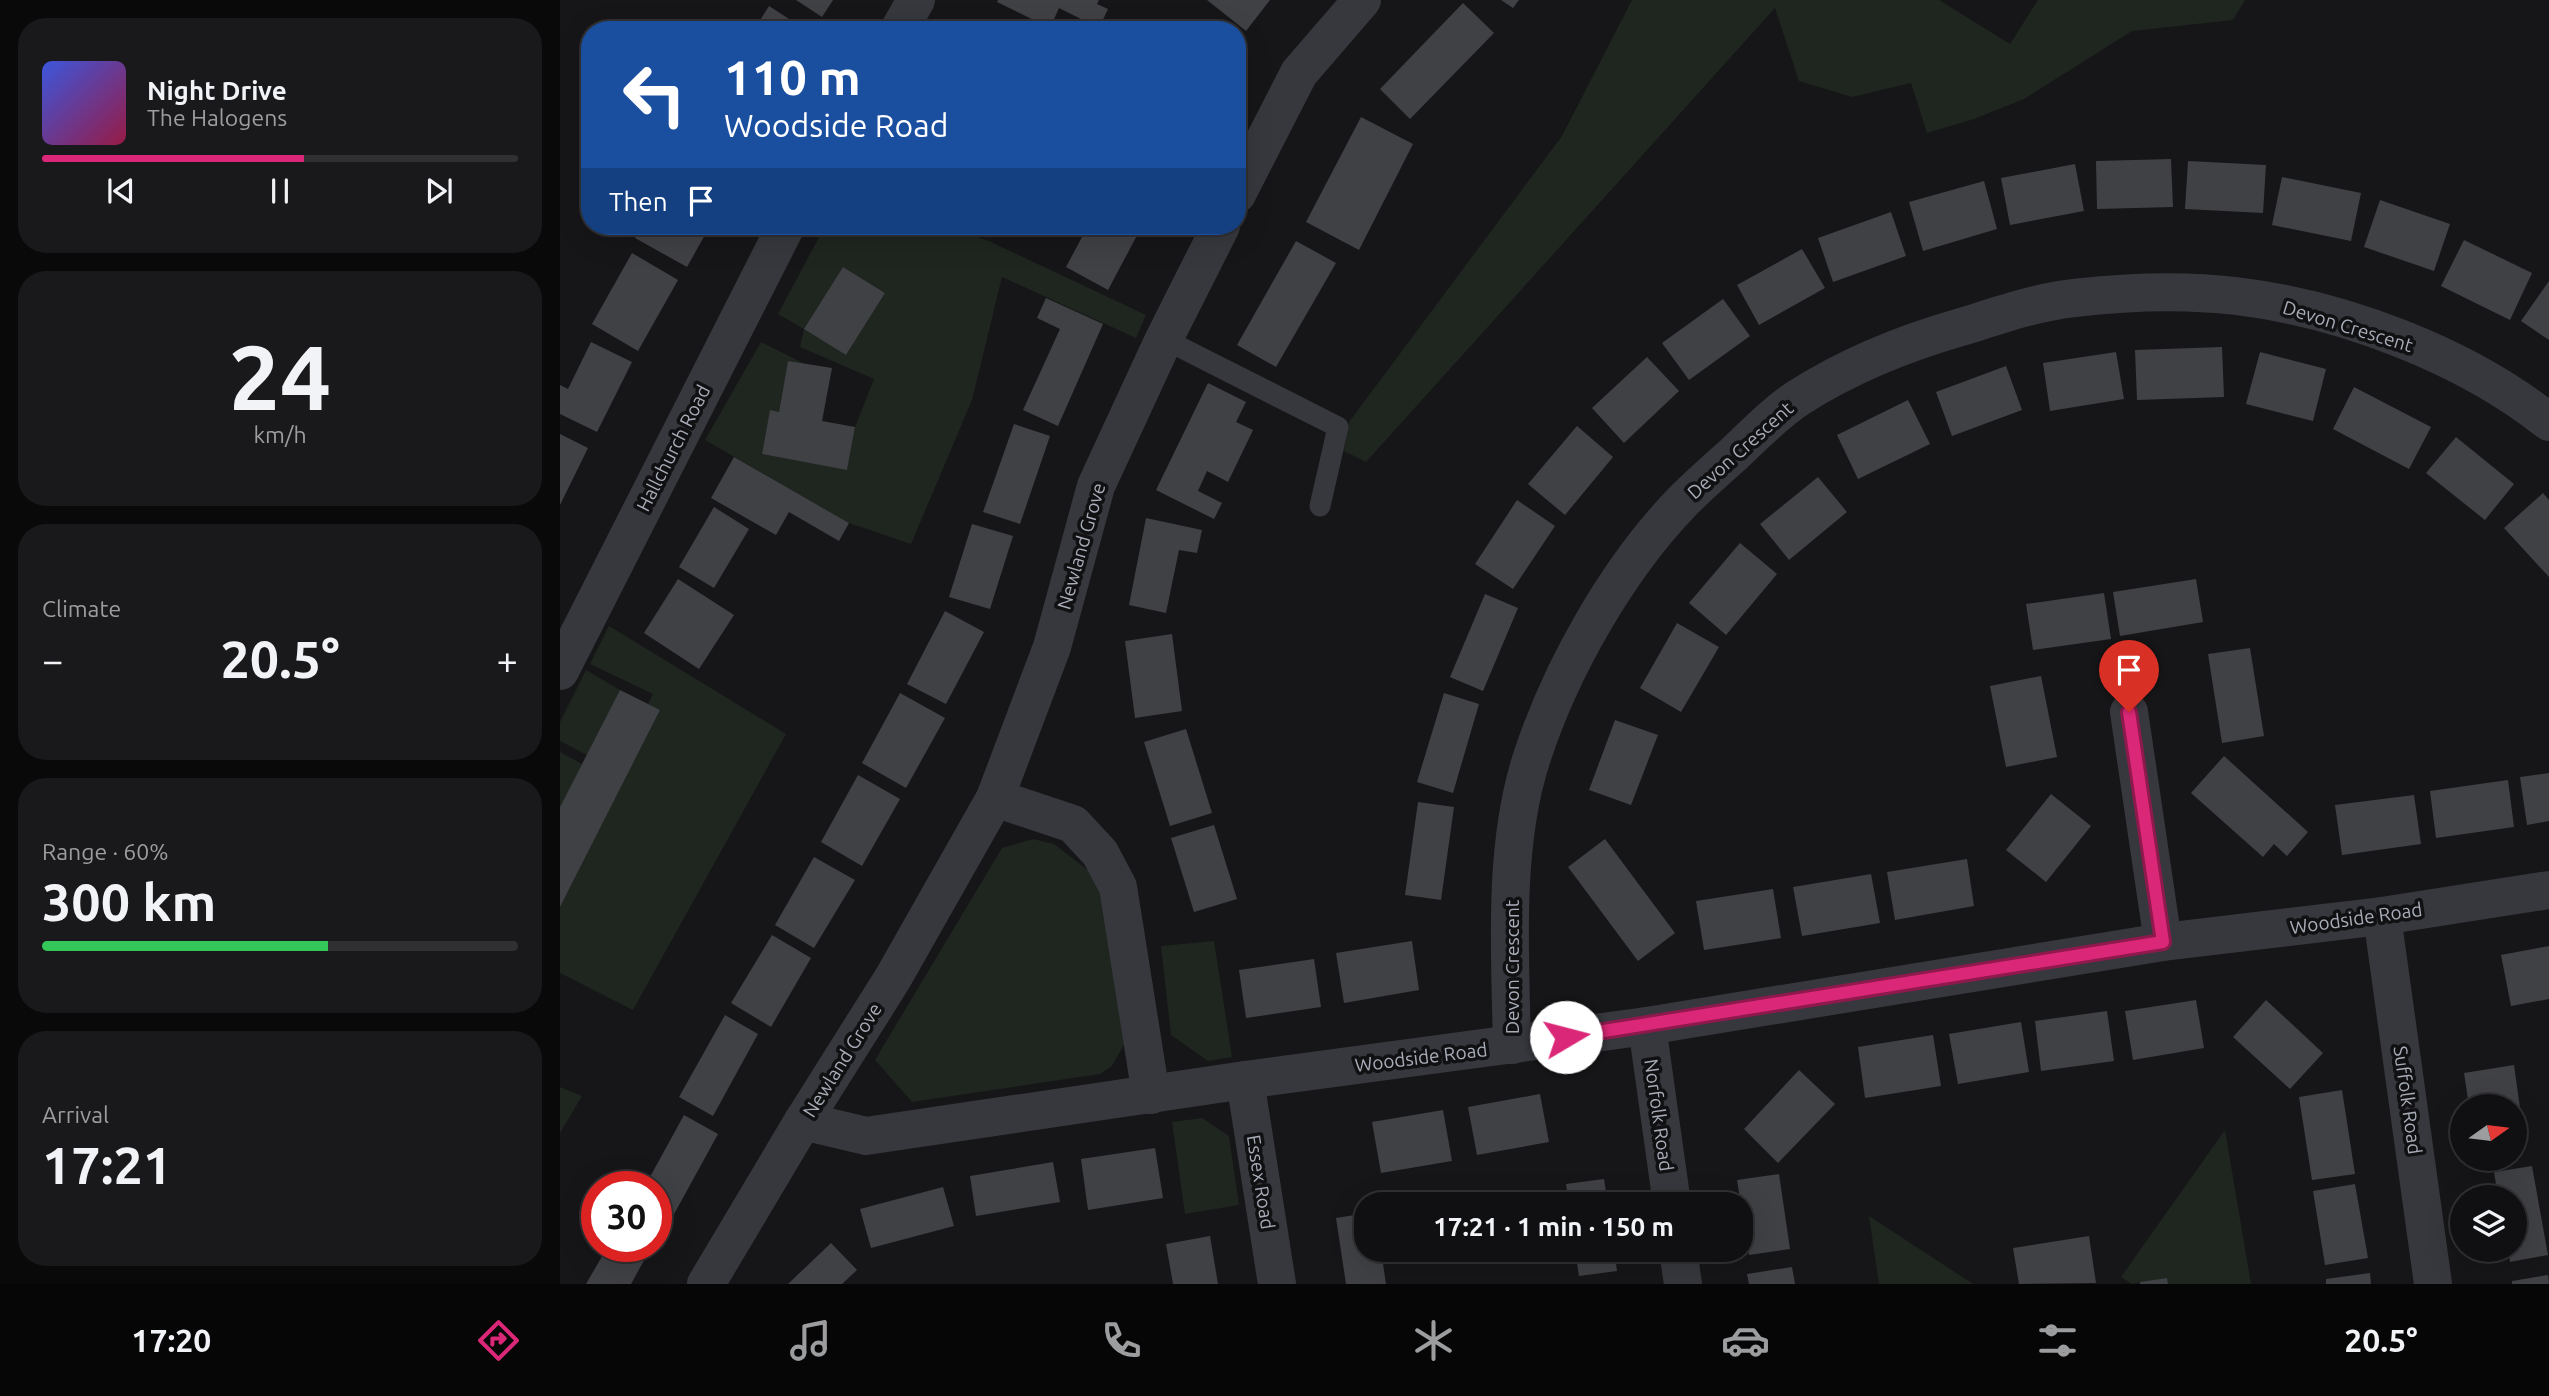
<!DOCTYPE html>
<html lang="en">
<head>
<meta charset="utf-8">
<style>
	:root { --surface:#101012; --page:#19191b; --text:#f1f3f6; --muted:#9c9d9f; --line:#303032; --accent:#db2777 }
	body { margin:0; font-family:Ubuntu,sans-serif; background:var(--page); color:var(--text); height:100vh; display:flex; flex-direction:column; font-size:26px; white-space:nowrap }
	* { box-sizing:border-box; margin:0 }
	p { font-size:23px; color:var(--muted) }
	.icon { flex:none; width:38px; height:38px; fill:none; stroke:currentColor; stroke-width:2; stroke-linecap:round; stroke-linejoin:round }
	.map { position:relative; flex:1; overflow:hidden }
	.side { display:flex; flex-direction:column; gap:18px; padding:18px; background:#09090a; width:560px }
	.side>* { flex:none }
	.hud { position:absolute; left:21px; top:21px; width:665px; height:214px; border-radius:28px; box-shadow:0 7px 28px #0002,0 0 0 2px var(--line); background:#1a4fa0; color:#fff; overflow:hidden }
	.needle { width:46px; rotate:76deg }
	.fabs { position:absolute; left:1890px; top:1094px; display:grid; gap:14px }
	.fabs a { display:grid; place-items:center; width:77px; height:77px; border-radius:50%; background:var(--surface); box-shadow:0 7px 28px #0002,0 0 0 2px var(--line); font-size:35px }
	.speed { position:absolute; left:21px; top:1171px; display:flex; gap:14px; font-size:35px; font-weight:700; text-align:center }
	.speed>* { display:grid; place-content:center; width:91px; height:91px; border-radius:50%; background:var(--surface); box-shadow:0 7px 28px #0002,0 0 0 2px var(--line); line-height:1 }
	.speed .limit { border:10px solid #d22; background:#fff; color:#111 }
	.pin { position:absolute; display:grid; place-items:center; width:60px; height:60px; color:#fff; margin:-72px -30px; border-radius:50% 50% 50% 0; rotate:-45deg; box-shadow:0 0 7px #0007 }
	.pin .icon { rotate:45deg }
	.me { position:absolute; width:77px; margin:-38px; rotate:82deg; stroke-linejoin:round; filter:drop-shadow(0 0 5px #0008) }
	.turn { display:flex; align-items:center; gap:24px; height:147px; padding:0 28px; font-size:32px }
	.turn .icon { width:91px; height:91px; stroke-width:2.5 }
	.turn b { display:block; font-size:49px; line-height:60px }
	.then { display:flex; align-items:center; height:66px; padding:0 28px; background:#0003; gap:14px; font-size:26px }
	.big { font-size:52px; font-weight:700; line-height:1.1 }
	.side .card { flex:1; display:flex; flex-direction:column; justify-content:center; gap:10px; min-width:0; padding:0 24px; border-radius:28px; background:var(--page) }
	.side .dial { align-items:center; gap:0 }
	.dial b { font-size:91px; line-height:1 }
	.song { display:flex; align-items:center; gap:21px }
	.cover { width:84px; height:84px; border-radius:10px; background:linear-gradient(135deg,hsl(230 70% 55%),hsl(340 70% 35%)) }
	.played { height:7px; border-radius:4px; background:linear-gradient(90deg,var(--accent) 55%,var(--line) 55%) }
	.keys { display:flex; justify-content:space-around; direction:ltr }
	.heat { display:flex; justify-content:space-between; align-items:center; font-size:38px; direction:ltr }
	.charge { height:10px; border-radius:5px; background:linear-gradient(90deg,#34c759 60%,var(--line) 0) }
	.trip { position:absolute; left:794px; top:1192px; width:399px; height:70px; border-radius:28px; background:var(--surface); box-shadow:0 7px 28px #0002,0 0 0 2px var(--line); font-weight:700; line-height:70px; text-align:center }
	.dock { display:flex; height:112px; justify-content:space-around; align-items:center; background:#060607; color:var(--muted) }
	.dock .icon { width:49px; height:49px }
	.dock .active { color:var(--accent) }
	.dock b { font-size:32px; color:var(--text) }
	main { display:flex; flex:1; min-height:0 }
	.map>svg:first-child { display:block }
</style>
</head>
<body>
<main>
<section class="side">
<div class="card">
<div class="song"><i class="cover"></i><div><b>Night Drive</b><p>The Halogens</p></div></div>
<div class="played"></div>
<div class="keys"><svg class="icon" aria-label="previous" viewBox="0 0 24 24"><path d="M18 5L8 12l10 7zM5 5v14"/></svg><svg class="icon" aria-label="pause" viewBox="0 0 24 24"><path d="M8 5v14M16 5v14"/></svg><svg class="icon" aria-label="next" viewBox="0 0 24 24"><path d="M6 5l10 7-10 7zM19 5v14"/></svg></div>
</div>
<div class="card dial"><b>24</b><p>km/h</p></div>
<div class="card"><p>Climate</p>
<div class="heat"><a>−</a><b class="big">20.5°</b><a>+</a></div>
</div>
<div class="card"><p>Range · 60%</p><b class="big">300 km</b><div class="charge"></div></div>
<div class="card"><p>Arrival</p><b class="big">17:21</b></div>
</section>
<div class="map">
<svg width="1989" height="1284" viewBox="0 0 1989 1284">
	<rect width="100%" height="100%" fill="#161618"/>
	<g fill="#1e261f" fill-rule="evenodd">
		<polygon points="1072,0 1379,0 1450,44 1478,0 1685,0 1673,20 1572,31 1464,99 1414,119 1367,133 1351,83 1292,97 1239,81 1215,8 806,462 784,451 789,422 1002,136"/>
		<path d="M265 226H382L429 241 586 315 576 338 442 277 412 400 351 544 289 523 145 440 201 342 245 364 228 361 219 412 210 411 202 454 287 469 295 427 314 379 240 347 244 329 218 314ZM283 267 325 293 286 355 245 328Z"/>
		<polygon points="49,626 226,734 73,1010 0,973 0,907 100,710 88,704 93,694 30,664"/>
		<polygon points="26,670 60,690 27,755 0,741 0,722"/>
		<polygon points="0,752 22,764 0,807"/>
		<polygon points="473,839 494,844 533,874 546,910 566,1041 552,1066 540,1074 352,1102 315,1060 442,848"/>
		<polygon points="654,941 672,1057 648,1061 611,1035 601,946"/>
		<polygon points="0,1087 22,1096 0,1133"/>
		<polygon points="642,1118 669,1136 679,1205 625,1214 612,1122"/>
		<polygon points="1665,1130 1691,1284 1608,1284 1606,1278 1572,1284 1561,1277"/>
		<polygon points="1309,1216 1413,1284 1319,1284"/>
	</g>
	<g fill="#404145">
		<polygon points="236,0 273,0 262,17"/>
		<polygon points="438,0 539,0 537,4 548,9 539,28 499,8 490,28 437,2"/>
		<polygon points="647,0 710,0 686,31"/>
		<polygon points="941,0 959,0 953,8"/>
		<polygon points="903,3 934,33 850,119 820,89"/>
		<polygon points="209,6 246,30 194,30"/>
		<polygon points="801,117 853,144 799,250 746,222"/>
		<polygon points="1611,159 1613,207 1537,209 1536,161"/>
		<polygon points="1628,161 1706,165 1703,213 1625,209"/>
		<polygon points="1515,164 1524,211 1450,225 1441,178"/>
		<polygon points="1722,177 1801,193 1791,241 1712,225"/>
		<polygon points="1424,181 1437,229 1363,251 1349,202"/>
		<polygon points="1820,200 1890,224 1874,271 1804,247"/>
		<polygon points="1331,212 1346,256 1273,282 1258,238"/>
		<polygon points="82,226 150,226 127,267 75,238"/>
		<polygon points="384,226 418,226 415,236"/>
		<polygon points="528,226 582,226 548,290 506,267"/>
		<polygon points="1904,240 1972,273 1950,320 1881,286"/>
		<polygon points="736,241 776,263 716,367 677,345"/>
		<polygon points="1242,249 1265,288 1199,325 1177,285"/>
		<polygon points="72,253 118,280 78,351 32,324"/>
		<polygon points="283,267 325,293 286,355 244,329"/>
		<polygon points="1989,281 1989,340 1961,321"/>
		<polygon points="486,298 543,324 498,426 463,410 500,329 477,318"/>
		<polygon points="1163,299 1190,336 1129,380 1102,343"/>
		<polygon points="31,342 72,362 37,432 0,414 0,385 8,389"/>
		<polygon points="1662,347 1664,397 1577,400 1575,350"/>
		<polygon points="1556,352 1564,399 1490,411 1483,363"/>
		<polygon points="1700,352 1766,369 1753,421 1686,404"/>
		<polygon points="1087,357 1119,391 1064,443 1032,408"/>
		<polygon points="228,361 272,368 262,421 295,427 287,470 202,454 210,410 219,412"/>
		<polygon points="1446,366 1462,410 1392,436 1376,392"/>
		<polygon points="648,383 686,402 676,422 693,430 668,482 647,471 638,491 662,503 654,519 596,490"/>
		<polygon points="1794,387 1871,427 1849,469 1773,429"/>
		<polygon points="1348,400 1370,444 1298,479 1277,435"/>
		<polygon points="454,424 490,436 460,524 423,512"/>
		<polygon points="1017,426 1053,457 1005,515 968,484"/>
		<polygon points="0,434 28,448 0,505"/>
		<polygon points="1896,437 1954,484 1925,520 1866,473"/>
		<polygon points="174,457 289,523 279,541 229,512 216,535 151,498"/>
		<polygon points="1258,477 1287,512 1229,560 1200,524"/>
		<polygon points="1983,493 1989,500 1989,577 1944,528"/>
		<polygon points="957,500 995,526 953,589 915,564"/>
		<polygon points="154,507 189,529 154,588 119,567"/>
		<polygon points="586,518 642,530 637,553 619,550 606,613 569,605"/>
		<polygon points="412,524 453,536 430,609 389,597"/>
		<polygon points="1180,543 1217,574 1166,635 1129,603"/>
		<polygon points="118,579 174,615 139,669 84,633"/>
		<polygon points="1636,579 1643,622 1560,636 1553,592"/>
		<polygon points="1544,593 1551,639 1473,650 1466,604"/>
		<polygon points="925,594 958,608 923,691 890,677"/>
		<polygon points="385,611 424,632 386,704 347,684"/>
		<polygon points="1117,623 1159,647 1121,712 1080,688"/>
		<polygon points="612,634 622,711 575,718 565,641"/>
		<polygon points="1690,648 1704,736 1662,743 1648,654"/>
		<polygon points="1481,676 1497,757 1446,767 1430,686"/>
		<polygon points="60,690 100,710 0,907 0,807"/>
		<polygon points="340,693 385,718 346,788 302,763"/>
		<polygon points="884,693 919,704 893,793 857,782"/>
		<polygon points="1055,720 1098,735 1071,805 1029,790"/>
		<polygon points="626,729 652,813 610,826 584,742"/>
		<polygon points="1664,756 1748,832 1727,856 1714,844 1703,857 1631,793"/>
		<polygon points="1989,773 1989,821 1967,825 1960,777"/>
		<polygon points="298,775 340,799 302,866 261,842"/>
		<polygon points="1948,780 1954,827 1876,838 1870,791"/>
		<polygon points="1491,794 1531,826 1486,882 1446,850"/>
		<polygon points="1854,795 1861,844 1782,855 1775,805"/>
		<polygon points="858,802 894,807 881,900 845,895"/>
		<polygon points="654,825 677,899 634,912 611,838"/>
		<polygon points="1045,839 1115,933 1078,961 1008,867"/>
		<polygon points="254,857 295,880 254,948 215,925"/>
		<polygon points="1407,859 1414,906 1335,920 1327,872"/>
		<polygon points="1311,874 1320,923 1242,936 1233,887"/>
		<polygon points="1213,889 1221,938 1144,950 1136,901"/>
		<polygon points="212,935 251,958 211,1027 171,1003"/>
		<polygon points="852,941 859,990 784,1003 776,953"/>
		<polygon points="1989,946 1989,999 1951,1006 1941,955"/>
		<polygon points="754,959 761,1007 686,1018 679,970"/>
		<polygon points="1636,1000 1644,1048 1573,1060 1565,1011"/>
		<polygon points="1706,1000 1763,1053 1730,1089 1673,1037"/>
		<polygon points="1547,1011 1554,1061 1481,1071 1475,1021"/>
		<polygon points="165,1015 198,1034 153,1116 119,1097"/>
		<polygon points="1461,1022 1469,1072 1398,1084 1389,1034"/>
		<polygon points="1373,1035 1381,1086 1305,1098 1298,1047"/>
		<polygon points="1954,1065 1965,1144 1955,1145 1955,1106 1909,1106 1904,1073"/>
		<polygon points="1239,1070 1275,1104 1218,1163 1184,1129"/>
		<polygon points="1782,1090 1795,1174 1752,1180 1739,1097"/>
		<polygon points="980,1094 989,1142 917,1155 908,1107"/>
		<polygon points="883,1110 892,1161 821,1173 812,1122"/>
		<polygon points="124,1115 158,1134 113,1216 96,1207 96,1186 85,1186"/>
		<polygon points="595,1148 603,1198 528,1210 521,1159"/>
		<polygon points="493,1162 500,1202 416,1216 410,1176"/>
		<polygon points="1972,1166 1988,1255 1950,1262 1948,1250 1955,1250 1955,1197 1938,1197 1934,1172"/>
		<polygon points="1219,1174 1230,1249 1189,1255 1177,1180"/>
		<polygon points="1044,1179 1048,1204 1009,1204 1006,1184"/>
		<polygon points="1795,1184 1808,1258 1765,1265 1753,1191"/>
		<polygon points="383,1187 394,1226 311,1248 300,1209"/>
		<polygon points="807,1213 807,1250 821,1250 826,1284 786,1284 776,1218"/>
		<polygon points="96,1220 104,1224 96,1239"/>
		<polygon points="650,1236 658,1284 613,1284 606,1244"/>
		<polygon points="1529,1236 1536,1283 1459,1284 1453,1248"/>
		<polygon points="271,1243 297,1270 282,1284 228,1284"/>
		<polygon points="48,1246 92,1246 71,1284 26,1284"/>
		<polygon points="1015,1250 1054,1250 1057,1271 1019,1276"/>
		<polygon points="1232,1267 1235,1284 1189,1284 1187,1274"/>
		<polygon points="1810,1273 1811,1284 1766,1284 1766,1279"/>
		<polygon points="1988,1275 1989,1284 1952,1284 1952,1281"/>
		<polygon points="1607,1278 1608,1284 1580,1284 1580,1282"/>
	</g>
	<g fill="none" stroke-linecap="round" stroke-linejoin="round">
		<polyline stroke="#37383d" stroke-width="21" points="604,339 778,427 760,506"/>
		<g stroke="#37383d" stroke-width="38">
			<polyline points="339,30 356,0"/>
			<polyline points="677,194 739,73 802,0"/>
			<polyline points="0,671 226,226"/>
			<polyline points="1569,712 1603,942"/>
			<polyline points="435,798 513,824 540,853 558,887 591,1095"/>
			<polyline points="1822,916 1873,1284"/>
			<polyline points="1087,1026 1112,1204"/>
			<path d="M952 1045C950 953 943 848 971 760 1000 670 1057 569 1123 501 1139 485 1157 469 1174 454 1194 435 1215 413 1238 398 1288 366 1345 343 1401 327 1437 316 1476 302 1514 298 1565 292 1625 290 1676 296 1783 309 1905 355 1989 422"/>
			<polyline points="685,1080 717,1284"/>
			<polyline points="243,1121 306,1136 685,1080 1087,1026 1603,942 1822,916 1989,890"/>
			<polyline points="1118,1250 1123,1284"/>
			<polyline points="146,1284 243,1121 333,978 435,798 492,647 536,486 604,339 661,226"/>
		</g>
	</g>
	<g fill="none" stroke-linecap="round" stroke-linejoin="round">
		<defs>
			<polyline id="route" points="1006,1037 1603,942 1569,712"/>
		</defs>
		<use href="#route" stroke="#8e194d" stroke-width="18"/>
		<use href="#route" stroke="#db2777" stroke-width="12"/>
	</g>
	<g text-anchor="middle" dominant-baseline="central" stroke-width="7" stroke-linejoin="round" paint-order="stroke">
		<g font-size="19" fill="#a8adb8" stroke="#111113">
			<text transform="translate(1788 326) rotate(17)">Devon Crescent</text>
			<text transform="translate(113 448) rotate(-63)">Hallchurch Road</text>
			<text transform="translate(1180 450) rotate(-42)">Devon Crescent</text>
			<text transform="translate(521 546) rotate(-74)">Newland Grove</text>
			<text transform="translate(1796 918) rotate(-8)">Woodside Road</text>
			<text transform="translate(952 967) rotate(-90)">Devon Crescent</text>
			<text transform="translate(861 1057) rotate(-7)">Woodside Road</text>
			<text transform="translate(282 1060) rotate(-58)">Newland Grove</text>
			<text transform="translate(1848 1100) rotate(82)">Suffolk Road</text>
			<text transform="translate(1099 1115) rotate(82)">Norfolk Road</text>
			<text transform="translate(701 1182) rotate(81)">Essex Road</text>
		</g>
	</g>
</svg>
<div class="fabs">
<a><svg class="needle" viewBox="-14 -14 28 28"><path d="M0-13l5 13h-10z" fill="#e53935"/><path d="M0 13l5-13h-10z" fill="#9c9d9f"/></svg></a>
<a><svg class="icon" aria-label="layers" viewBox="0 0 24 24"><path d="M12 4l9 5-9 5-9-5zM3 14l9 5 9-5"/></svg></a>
</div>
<div class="speed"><div class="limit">30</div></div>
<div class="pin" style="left:1569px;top:712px;background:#d93025"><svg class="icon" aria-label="arrive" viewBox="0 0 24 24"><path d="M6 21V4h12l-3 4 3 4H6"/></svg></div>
<svg class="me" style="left:1006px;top:1037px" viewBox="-20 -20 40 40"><circle r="19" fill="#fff"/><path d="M0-13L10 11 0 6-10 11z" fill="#db2777"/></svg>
<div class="trip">17:21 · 1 min · 150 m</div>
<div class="hud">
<div class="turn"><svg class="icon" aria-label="left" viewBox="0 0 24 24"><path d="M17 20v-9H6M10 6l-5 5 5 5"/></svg><div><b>110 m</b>Woodside Road</div></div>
<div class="then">Then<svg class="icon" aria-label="arrive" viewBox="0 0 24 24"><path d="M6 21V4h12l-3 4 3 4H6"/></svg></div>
</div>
</div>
</main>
<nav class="dock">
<b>17:20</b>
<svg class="icon active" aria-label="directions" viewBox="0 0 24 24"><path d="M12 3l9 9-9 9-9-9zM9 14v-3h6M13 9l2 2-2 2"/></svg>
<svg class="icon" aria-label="music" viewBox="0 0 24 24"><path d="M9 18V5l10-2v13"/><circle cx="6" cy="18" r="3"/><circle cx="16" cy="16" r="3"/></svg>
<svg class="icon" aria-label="phone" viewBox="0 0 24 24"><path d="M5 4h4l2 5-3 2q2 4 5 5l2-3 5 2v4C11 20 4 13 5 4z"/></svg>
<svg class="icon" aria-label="climate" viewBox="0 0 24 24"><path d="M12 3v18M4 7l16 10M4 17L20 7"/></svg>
<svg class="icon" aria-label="car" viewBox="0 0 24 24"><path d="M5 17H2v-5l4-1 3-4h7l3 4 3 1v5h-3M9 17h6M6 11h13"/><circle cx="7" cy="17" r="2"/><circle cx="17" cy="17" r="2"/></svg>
<svg class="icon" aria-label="filters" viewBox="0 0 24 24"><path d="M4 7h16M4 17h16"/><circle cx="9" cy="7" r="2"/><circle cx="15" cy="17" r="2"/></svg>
<b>20.5°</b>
</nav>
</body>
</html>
